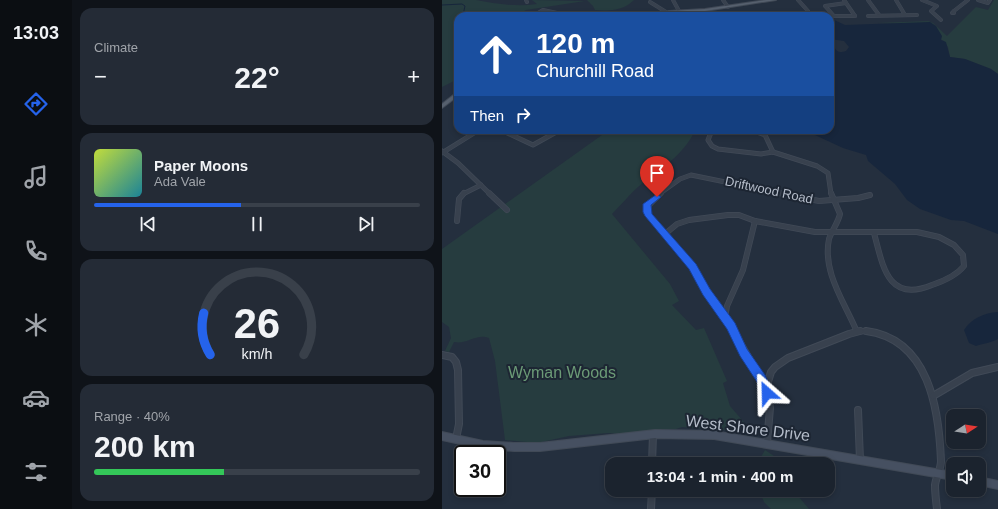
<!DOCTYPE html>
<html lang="en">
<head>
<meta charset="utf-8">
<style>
	:root { --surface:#1b232e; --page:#242b36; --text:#f1f3f6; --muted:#a0a4aa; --line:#39404a; --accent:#2563eb }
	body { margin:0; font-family:Helvetica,sans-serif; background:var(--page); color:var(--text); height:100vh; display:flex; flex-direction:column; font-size:15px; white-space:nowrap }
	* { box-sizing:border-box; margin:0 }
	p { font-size:13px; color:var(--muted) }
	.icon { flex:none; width:22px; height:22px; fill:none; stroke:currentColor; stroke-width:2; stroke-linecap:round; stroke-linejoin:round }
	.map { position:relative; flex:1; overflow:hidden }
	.side { display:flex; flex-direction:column; gap:8px; padding:8px; background:#0f1319; width:370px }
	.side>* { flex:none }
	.top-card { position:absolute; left:12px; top:12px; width:380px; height:122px; border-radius:12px; box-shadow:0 2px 6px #0003,0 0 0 1px var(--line); background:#1a4fa0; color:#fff; overflow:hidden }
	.needle { width:26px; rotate:78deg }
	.fabs { position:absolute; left:504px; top:409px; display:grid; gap:8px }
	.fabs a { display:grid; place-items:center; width:40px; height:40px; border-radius:8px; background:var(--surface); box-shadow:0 2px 6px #0003,0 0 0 1px var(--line); font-size:20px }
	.speed { position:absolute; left:12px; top:445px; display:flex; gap:8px; font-size:20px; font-weight:700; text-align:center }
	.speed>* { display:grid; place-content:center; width:52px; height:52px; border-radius:50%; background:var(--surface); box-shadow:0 2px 6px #0003,0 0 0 1px var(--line); line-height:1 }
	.speed .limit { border:2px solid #111; border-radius:6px; background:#fff; color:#111 }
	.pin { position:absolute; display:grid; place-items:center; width:34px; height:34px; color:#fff; margin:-41px -17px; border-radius:50% 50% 50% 0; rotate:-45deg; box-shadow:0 0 4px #0007 }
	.pin .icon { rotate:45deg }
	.me { position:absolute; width:44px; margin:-22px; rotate:335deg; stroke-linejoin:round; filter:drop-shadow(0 0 3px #0008) }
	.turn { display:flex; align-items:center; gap:14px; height:84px; padding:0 16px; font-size:18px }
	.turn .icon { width:52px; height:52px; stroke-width:2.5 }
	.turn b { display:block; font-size:28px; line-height:34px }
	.then { display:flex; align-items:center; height:38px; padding:0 16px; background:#0003; gap:8px; font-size:15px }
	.big { font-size:30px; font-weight:700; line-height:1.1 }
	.side .tile { flex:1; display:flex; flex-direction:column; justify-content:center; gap:6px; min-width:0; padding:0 14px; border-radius:12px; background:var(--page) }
	.side .dial { align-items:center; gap:0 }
	.dial svg { height:104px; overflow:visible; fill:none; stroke:var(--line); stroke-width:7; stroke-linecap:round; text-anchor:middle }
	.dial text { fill:var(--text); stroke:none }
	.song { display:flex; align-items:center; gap:12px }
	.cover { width:48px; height:48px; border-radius:6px; background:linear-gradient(135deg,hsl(70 70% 55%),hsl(190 70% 35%)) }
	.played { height:4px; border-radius:2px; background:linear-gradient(90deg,var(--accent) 45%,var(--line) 45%) }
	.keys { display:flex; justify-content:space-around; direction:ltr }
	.heat { display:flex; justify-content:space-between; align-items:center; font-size:22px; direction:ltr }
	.charge { height:6px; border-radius:3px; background:linear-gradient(90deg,#34c759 40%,var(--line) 0) }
	.trip { position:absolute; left:163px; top:457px; width:230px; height:40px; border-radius:12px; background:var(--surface); box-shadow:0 2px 6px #0003,0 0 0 1px var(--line); font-weight:700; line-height:40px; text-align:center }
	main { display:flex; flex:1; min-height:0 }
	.tab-bar { display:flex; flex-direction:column; width:72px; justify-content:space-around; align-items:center; background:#0b0e12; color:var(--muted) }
	.tab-bar .icon { width:28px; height:28px }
	.tab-bar .on { color:var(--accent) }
	.tab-bar b { font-size:18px; color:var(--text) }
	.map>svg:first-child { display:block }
</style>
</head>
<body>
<main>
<nav class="tab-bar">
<b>13:03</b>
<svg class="icon on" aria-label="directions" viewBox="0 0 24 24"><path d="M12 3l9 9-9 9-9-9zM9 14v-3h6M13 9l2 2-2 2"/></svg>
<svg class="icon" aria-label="music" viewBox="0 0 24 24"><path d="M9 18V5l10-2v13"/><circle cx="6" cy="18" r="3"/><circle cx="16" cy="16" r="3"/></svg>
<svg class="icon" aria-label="phone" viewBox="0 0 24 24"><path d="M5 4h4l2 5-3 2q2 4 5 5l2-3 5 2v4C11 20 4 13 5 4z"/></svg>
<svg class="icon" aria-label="climate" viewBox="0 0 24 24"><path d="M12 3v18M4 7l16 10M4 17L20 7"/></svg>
<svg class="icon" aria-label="car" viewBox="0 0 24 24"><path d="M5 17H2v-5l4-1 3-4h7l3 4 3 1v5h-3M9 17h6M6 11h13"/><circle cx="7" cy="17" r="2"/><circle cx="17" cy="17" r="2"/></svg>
<svg class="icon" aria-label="filters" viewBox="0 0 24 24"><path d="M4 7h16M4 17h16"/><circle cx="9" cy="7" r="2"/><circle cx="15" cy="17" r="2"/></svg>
</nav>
<section class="side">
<div class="tile"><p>Climate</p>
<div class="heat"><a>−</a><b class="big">22°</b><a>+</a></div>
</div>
<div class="tile">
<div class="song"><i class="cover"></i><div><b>Paper Moons</b><p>Ada Vale</p></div></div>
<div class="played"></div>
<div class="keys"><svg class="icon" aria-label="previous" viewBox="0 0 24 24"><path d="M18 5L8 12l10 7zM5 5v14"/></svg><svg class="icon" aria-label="pause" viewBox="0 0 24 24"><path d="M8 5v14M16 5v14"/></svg><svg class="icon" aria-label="next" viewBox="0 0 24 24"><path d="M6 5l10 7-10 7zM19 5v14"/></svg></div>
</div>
<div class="tile dial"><svg viewBox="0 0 100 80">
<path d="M14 69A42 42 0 1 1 86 69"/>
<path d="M14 69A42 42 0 0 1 9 37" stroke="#2563eb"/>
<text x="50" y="56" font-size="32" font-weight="700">26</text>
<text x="50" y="72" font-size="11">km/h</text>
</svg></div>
<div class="tile"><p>Range · 40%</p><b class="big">200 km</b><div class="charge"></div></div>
</section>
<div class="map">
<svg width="556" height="509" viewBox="0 0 556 509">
	<rect width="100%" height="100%" fill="#242f3e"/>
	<g fill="#263c3f">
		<path d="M0 0C11 0 24 0 34 0 54 4 75 7 95 4L90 0 143 1 84 10 73 16H16V79L0 87Z"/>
		<path d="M145 0H192C181 11 168 11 153 10L151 6Z"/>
		<polygon points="552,0 556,0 556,74 549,69 523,59 508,57 506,47 502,41 470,24 435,23 486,21 491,23 505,36 534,7 546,10"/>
		<path d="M167 130H253C242 156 217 169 196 187 187 195 179 205 170 214L228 284 237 301 230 305 254 330 262 328 285 381 281 383 288 406 313 435 293 431 240 427 234 429 213 430 179 434 166 433 127 436 95 443 63 440 53 361 47 338C34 333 25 345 12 342L7 352 3 351 9 338 7 327 0 322V249Z"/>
		<polygon points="323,450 332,456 335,464 315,464"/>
		<polygon points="317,490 351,490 367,509 329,509 322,502"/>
	</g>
	<g fill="#17263c">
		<polygon points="299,11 306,12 308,14 331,16 277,16 287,12"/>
		<path d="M388 18 403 25 488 22 494 26 500 36 499 40 504 42 508 57 523 59 549 69 556 74V234L522 221 509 220 478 209 465 200 453 184 426 161 424 155 401 148 362 130H388V43C395 47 392 55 404 51L407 47 402 41 388 39Z"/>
		<path d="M556 312V339C552 342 539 344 534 346L527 343 522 330C530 318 542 313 556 312Z"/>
	</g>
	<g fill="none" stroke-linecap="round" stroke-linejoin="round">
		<polyline stroke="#17263c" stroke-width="1" points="0,5 20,4 23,6 21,15 23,16"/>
		<defs>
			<g id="minor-far3">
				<polyline points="84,0 85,2"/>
				<polyline points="231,0 237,11"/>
				<polyline points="281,0 286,7"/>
				<polyline points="356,0 366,11"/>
				<polyline points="402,0 413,16"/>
				<polyline points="426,0 437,15"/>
				<polyline points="454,0 463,15"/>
				<polyline points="480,0 495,6 489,11 499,20"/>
				<polyline points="536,0 546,3 548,0"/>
				<polyline points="208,2 224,12"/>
				<polyline points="404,3 383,6 392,16 413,16"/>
				<polygon points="512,11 512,13 510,13"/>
				<polyline points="512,11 526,0"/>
				<polyline points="91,16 101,10 129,16"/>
				<polyline points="190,16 193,13"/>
				<polyline points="426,16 475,15"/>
			</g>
			<g id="minor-far2">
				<polyline points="59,130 91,145 118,130"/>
				<polyline points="270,130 266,140 270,146 276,149 319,154 331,152 375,166 386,173 389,194"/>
				<polyline points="309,130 323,135 331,152"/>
				<polyline points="0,151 16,163 48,194"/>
				<polyline points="0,153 37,130"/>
				<polyline points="21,194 39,185"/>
				<polyline points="217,194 238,179 249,175 342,194"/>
			</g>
			<g id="minor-far1">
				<polyline points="47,193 65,210"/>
				<polyline points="219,193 204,208 207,216 247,261 283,318"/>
				<polyline points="337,193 377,201 416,198 428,195"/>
				<path d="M389 193 398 214C396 223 390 230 387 239 380 272 403 303 415 332"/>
				<polyline points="15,221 17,199 22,193"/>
				<path d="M223 234 235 224 247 220 286 215H297L313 221 373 232H475L497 237 512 245 521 255 522 266C514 276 502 281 490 285 446 303 441 267 432 233"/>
				<polyline points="291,332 283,318 285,306 301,270 313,221"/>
				<polyline points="414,332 420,331 432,332"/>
			</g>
			<g id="minor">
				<polyline points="291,331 319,379 324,391"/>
				<path d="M424 331C487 339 497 409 499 461 499 469 494 477 493 485 493 492 494 501 495 509"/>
				<polyline points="0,355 10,357 14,362 16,370 17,424 14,439"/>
				<polyline points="491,396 530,373 556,367"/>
				<polyline points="416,410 418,460"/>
				<polyline points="325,443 328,408 325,385 329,372 333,367 346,358 407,334 418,331"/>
				<polyline points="210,464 211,434"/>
				<polyline points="209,509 210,490"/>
			</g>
			<g id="secondary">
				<polygon points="213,430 272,431 511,472 511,480 272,439 213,438 98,451 72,451 41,449 0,440 0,432 41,441 72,443 98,443"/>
				<polygon points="537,477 556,481 556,489 537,485"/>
			</g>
			<g id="primary">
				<polygon points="324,0 334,0 263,11 227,13 217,16 211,16 227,11 263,9"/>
				<polygon points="14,93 16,93 16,96 0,108 0,104"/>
			</g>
		</defs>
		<use href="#minor-far3" stroke="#414a57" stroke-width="4"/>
		<use href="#minor-far2" stroke="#414a57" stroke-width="5"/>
		<use href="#minor-far1" stroke="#414a57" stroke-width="6"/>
		<use href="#minor" stroke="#414a57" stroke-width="8"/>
		<use href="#secondary" stroke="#414a57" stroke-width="2"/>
		<use href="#primary" stroke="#414a57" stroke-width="2"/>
		<use href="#minor-far3" stroke="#38414e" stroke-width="3"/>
		<use href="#minor-far2" stroke="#38414e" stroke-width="3.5"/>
		<use href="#minor-far1" stroke="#38414e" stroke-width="4.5"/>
		<use href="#minor" stroke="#38414e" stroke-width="6"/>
		<use href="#secondary" fill="#465061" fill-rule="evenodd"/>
		<use href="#primary" fill="#56606e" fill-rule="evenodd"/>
	</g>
	<polygon fill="#2563eb" stroke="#184099" points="215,194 219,197 209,205 210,214 254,264 268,289 293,323 305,349 323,375 331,393 329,397 325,398 321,397 315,382 298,356 285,329 261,295 247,269 203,216 201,212 201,204"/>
	<g text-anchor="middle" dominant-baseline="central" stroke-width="4" stroke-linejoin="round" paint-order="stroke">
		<g font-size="13" fill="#b4bcc9" stroke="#1d2633">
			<text transform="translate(327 190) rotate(12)">Driftwood Road</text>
		</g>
		<g font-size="16" fill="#6b9a76" stroke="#1d2633">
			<text x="120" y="372">Wyman Woods</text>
		</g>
		<g font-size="16" fill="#b4bcc9" stroke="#1d2633">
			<text transform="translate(306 428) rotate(7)">West Shore Drive</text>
		</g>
	</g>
</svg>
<div class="fabs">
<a><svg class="needle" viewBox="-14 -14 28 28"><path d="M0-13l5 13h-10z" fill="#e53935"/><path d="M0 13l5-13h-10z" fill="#a0a4aa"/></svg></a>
<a><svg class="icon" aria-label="sound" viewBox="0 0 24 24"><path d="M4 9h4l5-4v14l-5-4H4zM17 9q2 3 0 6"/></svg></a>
</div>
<div class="speed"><div class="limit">30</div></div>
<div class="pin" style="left:215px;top:197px;background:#d93025"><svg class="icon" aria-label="arrive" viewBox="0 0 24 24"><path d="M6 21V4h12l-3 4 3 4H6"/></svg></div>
<svg class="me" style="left:325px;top:393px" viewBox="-20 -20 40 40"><path d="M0-17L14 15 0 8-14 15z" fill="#2563eb" stroke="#fff" stroke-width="4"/></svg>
<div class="trip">13:04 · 1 min · 400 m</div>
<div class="top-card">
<div class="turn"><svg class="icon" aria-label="ahead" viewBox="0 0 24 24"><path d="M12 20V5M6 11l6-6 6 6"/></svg><div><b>120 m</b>Churchill Road</div></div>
<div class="then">Then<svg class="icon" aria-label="right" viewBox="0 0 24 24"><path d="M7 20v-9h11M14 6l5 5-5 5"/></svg></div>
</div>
</div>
</main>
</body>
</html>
